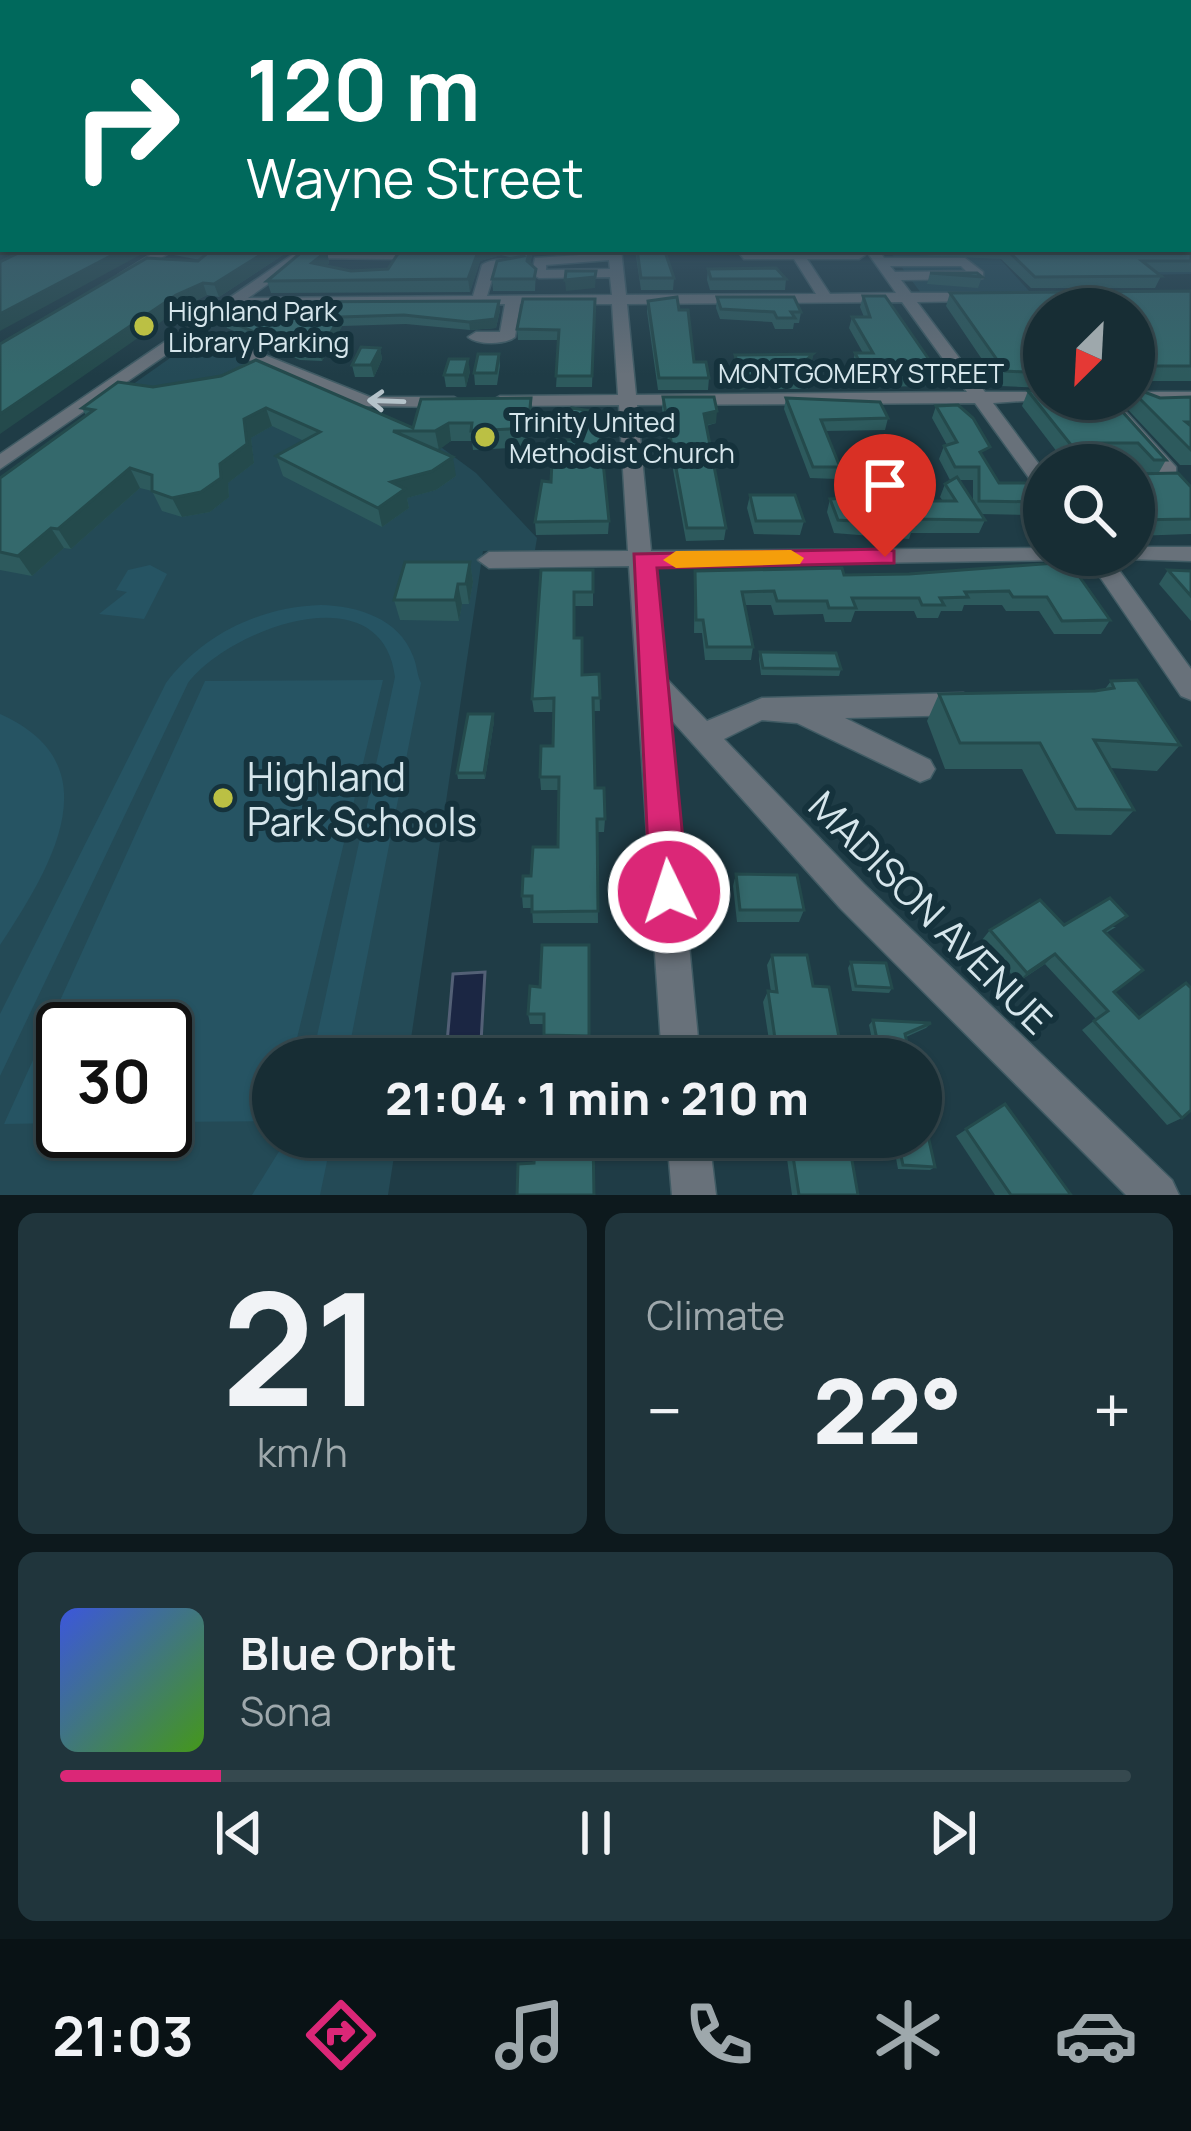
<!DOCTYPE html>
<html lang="en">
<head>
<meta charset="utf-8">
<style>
	:root { --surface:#172d34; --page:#20353c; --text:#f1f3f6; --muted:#9ea8ac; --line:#36494f; --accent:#db2777 }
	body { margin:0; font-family:Manrope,sans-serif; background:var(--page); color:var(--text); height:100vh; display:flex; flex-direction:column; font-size:45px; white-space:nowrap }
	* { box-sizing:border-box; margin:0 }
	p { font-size:39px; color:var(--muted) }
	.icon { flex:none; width:66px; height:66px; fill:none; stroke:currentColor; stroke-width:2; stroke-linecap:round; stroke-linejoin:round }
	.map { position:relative; height:1195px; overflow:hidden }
	.panel { display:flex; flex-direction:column; gap:18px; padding:18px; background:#0d191d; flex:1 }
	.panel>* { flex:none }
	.top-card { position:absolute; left:0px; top:0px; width:1191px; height:252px; box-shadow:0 3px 9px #0004,0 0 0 3px var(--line); background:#00695c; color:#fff; overflow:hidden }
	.needle { width:78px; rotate:204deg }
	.controls { position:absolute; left:1023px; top:288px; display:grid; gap:24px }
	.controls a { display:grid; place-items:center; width:132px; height:132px; border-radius:50%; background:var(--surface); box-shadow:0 3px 9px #0004,0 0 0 3px var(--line); font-size:60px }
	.speed { position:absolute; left:36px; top:1002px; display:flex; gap:24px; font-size:60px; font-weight:700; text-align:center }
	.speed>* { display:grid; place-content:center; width:156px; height:156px; border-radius:50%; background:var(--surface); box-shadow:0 3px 9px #0004,0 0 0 3px var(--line); line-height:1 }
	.speed .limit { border:6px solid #111; border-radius:18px; background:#fff; color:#111 }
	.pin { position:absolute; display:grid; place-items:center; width:102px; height:102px; color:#fff; margin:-123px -51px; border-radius:50% 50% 50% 0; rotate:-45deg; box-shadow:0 0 12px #0007 }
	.pin .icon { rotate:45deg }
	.me { position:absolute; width:132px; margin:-66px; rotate:356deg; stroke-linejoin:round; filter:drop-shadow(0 0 9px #0008) }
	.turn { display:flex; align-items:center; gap:42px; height:252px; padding:0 48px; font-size:54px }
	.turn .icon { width:156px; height:156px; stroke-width:2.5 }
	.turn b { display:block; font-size:84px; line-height:102px }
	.big { font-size:90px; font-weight:800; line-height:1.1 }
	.panel .tile { flex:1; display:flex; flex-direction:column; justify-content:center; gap:18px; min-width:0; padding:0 42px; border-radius:18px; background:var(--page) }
	.panel .dial { align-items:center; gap:0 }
	.dial b { font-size:156px; line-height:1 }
	.song { display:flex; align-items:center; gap:36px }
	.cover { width:144px; height:144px; border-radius:18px; background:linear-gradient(135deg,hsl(230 70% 55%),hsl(100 70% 35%)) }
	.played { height:12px; border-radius:6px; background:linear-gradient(90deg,var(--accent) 15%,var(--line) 15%) }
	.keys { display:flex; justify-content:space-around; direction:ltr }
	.heat { display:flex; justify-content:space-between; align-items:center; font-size:66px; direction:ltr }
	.panel .tiles { flex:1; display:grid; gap:18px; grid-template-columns:1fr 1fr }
	.tile:last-child { grid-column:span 2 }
	.trip { position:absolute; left:252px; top:1038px; width:690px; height:120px; border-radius:60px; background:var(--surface); box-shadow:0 3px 9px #0004,0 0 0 3px var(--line); font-weight:800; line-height:120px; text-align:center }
	.menu { display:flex; height:192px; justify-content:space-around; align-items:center; background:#091215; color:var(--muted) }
	.menu .icon { width:84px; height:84px }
	.menu .on { color:var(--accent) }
	.menu b { font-size:54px; color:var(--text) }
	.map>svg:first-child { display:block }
</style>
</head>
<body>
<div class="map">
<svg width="1191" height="1195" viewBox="0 0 1191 1195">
	<rect width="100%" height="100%" fill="#1f3c46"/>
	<g fill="#244a56" fill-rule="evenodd">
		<polygon points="888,249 1133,249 1191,257 1191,274 1142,275 1122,259 1000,259 1030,292 921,293"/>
		<path d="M197 339 426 436 476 473 537 538 535 550 483 551 408 1059H273V1137H397L388 1195H0V478ZM63 1029H165V1131H63Z"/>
	</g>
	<g fill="#265463">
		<polygon points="150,565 167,574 144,619 99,614 127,592 116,590 128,570"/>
		<path d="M321 605C357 606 399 618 413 656 417 665 417 676 421 683L347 1059H312L395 677C382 571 229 629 188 683L0 1076V1014L166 683C203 634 260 607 321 605Z"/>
		<polygon points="383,680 292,1059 273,1059 273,1121 165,1122 165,1029 63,1029 63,1123 4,1124 205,681"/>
		<path d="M0 714C115 765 50 869 0 945Z"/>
		<polygon points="288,1137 332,1137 320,1195 252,1195"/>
	</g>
	<polygon fill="#1b2643" stroke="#536076" stroke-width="3" points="485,972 481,1042 447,1043 453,974"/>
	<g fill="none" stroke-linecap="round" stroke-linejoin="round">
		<defs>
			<g id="minor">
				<polygon points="1188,237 1191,238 1191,246 1188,245"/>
				<polygon points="160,249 175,249 130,278 118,275"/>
				<path d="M301 249 396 251 402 255 396 259 305 258 248 298 473 296 482 265C491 258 512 258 521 265L495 269 487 296 612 295 610 277 539 278 532 274 535 258 609 253V249H621L626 295 816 294 794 259H744L736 249 864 252 865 255 859 259H807L830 294 896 293 865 249H878L884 258H965L983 272V278L978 279 901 280 911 293H979L986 297 979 301 917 302 985 392H1044V399H1051L993 403 1044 471V491L1037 489 975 403 637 405 651 551 1044 548V555H1070L1067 560 652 566 663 675 707 721 762 698 963 693 973 696 977 704 973 712 963 715 845 718 930 760 935 769 930 778 920 782 797 723 762 720 724 739 864 884 1172 1180 1179 1195H1126L840 908 667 715 700 1059H662L629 566 489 568 478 560 489 552 628 551 619 405 500 406 491 401 500 396 618 395 612 304H520L515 337C505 345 478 345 468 337L476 332H500L505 304 236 306 202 330 370 397H454L463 402 454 407 362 406 192 337 0 469V454ZM609 260 610 269 546 270V265ZM890 266H961L966 271 895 272ZM902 302 967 392 636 395 627 304Z"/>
				<polygon points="1134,392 1191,392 1191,402 1128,401 1134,399"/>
				<polygon points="1095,399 1114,399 1176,467 1176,475 1162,475"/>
				<polygon points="1134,547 1191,547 1191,561 1126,559 1123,555 1134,555"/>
				<polygon points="1085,555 1108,555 1191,669 1191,700 1181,696"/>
				<polygon points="667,1137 709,1137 716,1195 672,1195"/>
			</g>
			<rect id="major" x="1188" y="229" width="3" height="10"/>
		</defs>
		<use href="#minor" stroke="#405b64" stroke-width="3"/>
		<use href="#major" stroke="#405b64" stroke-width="3"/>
		<use href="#minor" fill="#68717a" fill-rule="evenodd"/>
		<use href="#major" fill="#97aabb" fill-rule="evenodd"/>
	</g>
	<g fill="#2d5a5d" fill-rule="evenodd">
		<polygon points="1191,245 1191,272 1156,272 1161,276 1155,288 1031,288 1001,259 893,254 889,249 1188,249"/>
		<polygon points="172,249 292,249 219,297 207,295 181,308 200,260 174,255"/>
		<polygon points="401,249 599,249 532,255 530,264 536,269 535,291 493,291 492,279 513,258 501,255 480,261 470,292 271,293 267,281 327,251 329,263 326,266 351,271 388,269"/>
		<polygon points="635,249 664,249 674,278 673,290 641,290"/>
		<polygon points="708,269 786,279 785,290 710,290 707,280"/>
		<polygon points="930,273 982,277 978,288 927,284"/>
		<polygon points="1191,291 1191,381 1135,381 1134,383 1134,309 1044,309 1044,388 1000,386 946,306 950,293"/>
		<polygon points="863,296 939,374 935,386 863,387 852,365 855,353 863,353 849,328 852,317 864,317 860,307"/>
		<polygon points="717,297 801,312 799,323 794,323 793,329 775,329 772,322 720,319 716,308"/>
		<polygon points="595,299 592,387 556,387 559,340 518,340 517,329"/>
		<polygon points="648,301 679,310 694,362 709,378 708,390 658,390 647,312"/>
		<polygon points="500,310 496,328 470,330 406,324 342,326 322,361 300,360 227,328 224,319"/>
		<polygon points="380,348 382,359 374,377 355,377 352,365"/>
		<polygon points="499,354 500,366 497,385 475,385 474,373"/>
		<polygon points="813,354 811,366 807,369 810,377 808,389 776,389 774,382 740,390 733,367 735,355"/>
		<polygon points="470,371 466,387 446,387 444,375"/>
		<polygon points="118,382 413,428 531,398 532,417 529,447 473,450 472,441 451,441 436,450 456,476 436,490 407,498 409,508 382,527 283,476 276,456 304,441 272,426 251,438 254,463 228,483 229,497 210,512 182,517 162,511 152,491 140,488 71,549 64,548 32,576 0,570 0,478 86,416 82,408"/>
		<polygon points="1134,388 1160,398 1191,397 1191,465 1180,465 1118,399 1134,399"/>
		<polygon points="1028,391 1111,399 1166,460 1158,474 1191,487 1191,534 1134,536 1134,474 1143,474 1130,458 1106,458 1112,465 1067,465 1022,406"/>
		<polygon points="663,397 716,423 706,426 726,528 724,540 686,541 662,409"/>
		<polygon points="786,398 888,418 885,430 826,431 840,467 837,479 810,478 784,409"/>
		<path d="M936 406 985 460 999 483 1039 502 1032 515 981 514 985 520 979 533H911L909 539 834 533 827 512 830 499 943 501 940 497 945 484 950 480 939 459 944 446 947 445 932 418ZM960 480H973V502Z"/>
		<polygon points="750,495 804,521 800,535 754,534 747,508"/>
		<polygon points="609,521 608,534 536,535 535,522"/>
		<polygon points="470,562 473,582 469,604 462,604 459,621 400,620 394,600"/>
		<polygon points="1069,562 1110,620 1101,634 1054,634 1039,611 1006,611 1002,605 964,605 962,611 941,611 938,618 917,618 914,611 855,611 851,622 825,622 823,614 774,615 771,605 744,605 753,647 751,660 705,660 702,633 694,633 695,571 844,575 909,574"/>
		<polygon points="541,570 593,570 593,606 574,606 575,638 582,675 599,674 600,711 593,711 595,788 605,819 604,832 597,832 598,923 533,923 532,908 523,908 522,896 531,876 558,847 559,790 541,790 540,777 553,746 554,712 534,712 532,699"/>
		<polygon points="1168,570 1191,571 1191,621 1159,584"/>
		<polygon points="760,652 841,669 839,676 761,675 759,659"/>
		<polygon points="1111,681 1180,745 1157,771 1110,768 1134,810 1111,835 1056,834 1022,769 945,769 927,721 939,694 1095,691 1105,689"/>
		<polygon points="494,721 485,779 458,779 457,773"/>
		<polygon points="736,874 804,910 799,922 737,922 733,886"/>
		<polygon points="1064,925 1116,927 1106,933 1114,992 1182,1118 1167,1125 1082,1030 1096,1019 1045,964 1018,982 982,940 990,930"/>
		<polygon points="589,945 589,1045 545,1045 544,1024 530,1024 528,1014 540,987"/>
		<polygon points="772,955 813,986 840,1042 832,1052 834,1059 772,1059 763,1002 768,991 771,992 767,965"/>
		<polygon points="851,962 892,988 889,993 852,991 848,968"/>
		<polygon points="873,1020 931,1023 926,1028 906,1037 911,1059 876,1059 869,1025"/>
		<polygon points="1005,1104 1071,1195 995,1195 956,1136"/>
		<polygon points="784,1137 848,1137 858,1195 792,1195"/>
		<polygon points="892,1137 921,1137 935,1167 930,1170 898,1169"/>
	</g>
	<g fill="#244a4c">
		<polygon points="3,237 3,249 8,249 0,253 0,238"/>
		<polygon points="124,249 151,249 0,331 0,314"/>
		<polygon points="270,249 292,249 219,297 214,284"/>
		<polygon points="478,249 501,249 501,255 480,261 470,292 468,279"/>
		<polygon points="530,249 599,249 532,255 528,273 527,261"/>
		<polygon points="327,251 329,263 315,275 312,263"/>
		<polygon points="596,271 595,288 566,291 565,280"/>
		<polygon points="203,283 207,295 181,308 0,434 0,414 176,295"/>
		<polygon points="499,301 500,310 496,328 470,330 469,322"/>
		<polygon points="340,317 342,326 322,361 319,352"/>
		<polygon points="380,348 382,359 374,377 371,365"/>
		<polygon points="813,354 811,366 801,374 804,362"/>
		<polygon points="468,359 470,371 466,387 464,375"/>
		<polygon points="776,370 774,382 740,390 742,377"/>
		<polygon points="531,398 532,417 529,447 528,428"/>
		<polygon points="266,408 272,426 251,438 254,463 228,483 229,497 210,512 182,517 172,498 220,464 244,419"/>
		<polygon points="717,411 716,423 702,426 704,414"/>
		<polygon points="449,423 451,441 439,450 435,431"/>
		<polygon points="453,457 456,476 436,490 407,498 409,508 382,527 378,508 391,482"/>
		<polygon points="130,468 140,488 71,549 58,529"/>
		<polygon points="51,528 64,548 32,576 18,556"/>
		<polygon points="470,562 473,582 469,604 466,584"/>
		<polygon points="458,584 462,604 459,621 455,600"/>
		<polygon points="493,714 494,721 485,779 484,773"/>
		<polygon points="1055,954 1045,964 1018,982 1027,973"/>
	</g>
	<g fill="#34696c" stroke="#244a4c" stroke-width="3">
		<polygon points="3,217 3,237 0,238 0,218"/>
		<polygon points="1188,245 1191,245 1191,261 1142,261 1161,276 1035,277 1006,249 1188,249"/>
		<polygon points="26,249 62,253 62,249 124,249 0,314 0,262"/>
		<polygon points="201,249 270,249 214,284 203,283 176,295 0,414 0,344 147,258 198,261 210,251"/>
		<polygon points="401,249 479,249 468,279 267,281 303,251 327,251 312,263 351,271 388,269"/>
		<polygon points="520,249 530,249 527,261 536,269 534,279 492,279 497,261 524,256"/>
		<polygon points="637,249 664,249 674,278 641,278"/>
		<polygon points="776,268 786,279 711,279 708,269"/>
		<polygon points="566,271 596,271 595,277 565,280"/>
		<polygon points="930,273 977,273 982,277"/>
		<polygon points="1191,291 1191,366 1134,366 1134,309 1044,309 1044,373 1005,371 950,293"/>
		<polygon points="863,296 885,296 939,374 866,375 855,353 873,353 852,317 870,317"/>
		<polygon points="677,297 679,310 688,310 694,362 706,362 709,378 659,378 648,301"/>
		<polygon points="717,297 794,297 801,312 791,312 795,318 777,318 774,312 721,309"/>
		<polygon points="523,299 595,299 592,376 556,376 559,330 517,329"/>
		<polygon points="499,301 495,319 469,322 404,315 340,317 319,352 298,351 224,319 250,302"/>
		<polygon points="361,347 380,348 371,365 352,365"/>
		<polygon points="478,354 499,354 496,373 474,373"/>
		<polygon points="813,354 804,362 810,377 779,377 776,370 742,377 735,355"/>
		<polygon points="449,359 468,359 464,375 444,375"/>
		<polygon points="256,360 413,428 421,399 531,398 528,428 471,431 472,423 449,423 435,431 393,431 453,457 432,471 391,482 405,489 378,508 276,456 320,432 266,408 244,419 247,444 220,464 221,478 201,492 172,498 152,491 152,475 130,468 58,529 51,528 18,556 0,552 0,478 94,410 82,408 118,382 153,387 221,376"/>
		<polygon points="1134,388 1160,398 1191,397 1191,422 1186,422 1191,426 1191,450 1134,393"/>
		<polygon points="1044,390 1044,399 1111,399 1166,460 1154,460 1138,443 1094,443 1112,465 1087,465 1028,391"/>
		<polygon points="663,397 714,397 717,411 704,414 726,528 687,528"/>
		<polygon points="786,398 880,402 888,418 821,420 840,467 813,467"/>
		<polygon points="958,405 973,418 990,447 980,452 999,483 1026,483 1039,502 979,501 979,467 955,467 944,446 957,442 936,406"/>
		<polygon points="572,408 598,412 609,521 535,522 542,481 551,482 553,440 571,440"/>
		<polygon points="1178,473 1191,487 1191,519 1134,520 1134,474"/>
		<polygon points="957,477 985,520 911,519 914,525 838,520 830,499 885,496 888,501 956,501 945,484"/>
		<polygon points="750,495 795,495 804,521 756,521"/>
		<polygon points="405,562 470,562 466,584 458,584 455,600 394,600"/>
		<polygon points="1069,562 1110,620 1062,621 1047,597 1013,597 1009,591 965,592 968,597 940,598 944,605 922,605 919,598 852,598 856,608 829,608 827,601 777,601 774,591 742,592 753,647 707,647 703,620 696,620 695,571 842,568 844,575 909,574"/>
		<polygon points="541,570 593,570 593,592 574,592 574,638 582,638 582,675 599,674 600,698 593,698 595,788 604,788 605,819 597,819 598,911 532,912 532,896 522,896 523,876 531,876 533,847 558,847 559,777 540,777 541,746 553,746 554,698 532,699"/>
		<polygon points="1168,570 1191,571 1191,596"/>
		<polygon points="760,652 836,653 841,669 763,668"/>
		<polygon points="1137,680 1180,745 1094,740 1134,810 1076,809 1040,743 960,743 939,694 1095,691 1114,688 1111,681"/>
		<polygon points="468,714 493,714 484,773 457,773"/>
		<polygon points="736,874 797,875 804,910 740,910"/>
		<polygon points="1110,898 1127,916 1104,931 1143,970 1114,992 1139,1018 1186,983 1191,988 1191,1110 1182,1118 1094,1021 1108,1011 1055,954 1027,973 990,930 1040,900 1064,925"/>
		<polygon points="542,945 589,945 589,1036 544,1035 544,1014 528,1014 530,986 540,987"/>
		<polygon points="772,955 807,955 813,986 829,987 840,1042 830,1042 834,1059 778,1059 768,991 777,992"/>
		<polygon points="851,962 886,963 892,988 856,986"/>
		<polygon points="873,1020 931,1023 905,1034 911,1059 881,1059"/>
		<polygon points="1005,1104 1071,1195 1011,1195 966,1129"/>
		<polygon points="921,1131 927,1131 935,1167 903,1165 897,1137 921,1137"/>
		<polygon points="535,1137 593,1137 594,1195 517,1195 518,1164 534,1163"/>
		<polygon points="790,1137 848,1137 858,1195 799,1195"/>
	</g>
	<defs><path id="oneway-shaft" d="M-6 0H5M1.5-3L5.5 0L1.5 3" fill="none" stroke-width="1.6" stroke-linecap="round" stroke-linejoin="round" transform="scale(3)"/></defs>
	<use stroke="#b5c3ca" href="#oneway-shaft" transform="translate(386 401) rotate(-178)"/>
	<linearGradient id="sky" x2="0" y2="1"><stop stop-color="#112126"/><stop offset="0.55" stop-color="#3c5668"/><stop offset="1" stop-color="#3c5668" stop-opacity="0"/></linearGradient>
	<rect width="1191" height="375" fill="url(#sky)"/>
	<polygon fill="#db2777" stroke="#8e194d" stroke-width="3" points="885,549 894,551 894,563 657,568 688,892 682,905 669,910 655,905 650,892 634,554"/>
	<polygon fill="#f59e0b" points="791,550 804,558 800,564 676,568 663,560 676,551"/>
	<g fill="#bbc044" stroke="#15323c" stroke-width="4.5">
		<circle cx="144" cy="326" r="12"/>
		<circle cx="485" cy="437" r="12"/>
		<circle cx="223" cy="798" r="12"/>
	</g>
	<g text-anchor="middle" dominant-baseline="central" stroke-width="12" stroke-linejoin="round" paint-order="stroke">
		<g font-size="27" fill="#d6e6ec" stroke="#15323c" text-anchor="start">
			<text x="168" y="310">Highland Park<tspan x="168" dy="31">Library Parking</tspan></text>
			<text x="509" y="421">Trinity United<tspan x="509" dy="31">Methodist Church</tspan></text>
		</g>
		<g font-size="27" fill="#d6e6ec" stroke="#15323c">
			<text x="861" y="372">MONTGOMERY STREET</text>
		</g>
		<g font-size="39" fill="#d6e6ec" stroke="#15323c" text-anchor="start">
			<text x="247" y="776">Highland<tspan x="247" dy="45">Park Schools</tspan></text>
		</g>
		<g font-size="39" fill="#d6e6ec" stroke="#15323c">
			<text transform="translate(931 912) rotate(45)">MADISON AVENUE</text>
		</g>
	</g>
</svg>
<div class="controls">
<a><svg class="needle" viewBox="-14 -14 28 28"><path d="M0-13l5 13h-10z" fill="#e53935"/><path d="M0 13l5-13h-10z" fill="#9ea8ac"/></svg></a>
<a><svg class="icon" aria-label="search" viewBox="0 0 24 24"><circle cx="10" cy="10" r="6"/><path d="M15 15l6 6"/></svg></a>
</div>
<div class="speed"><div class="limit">30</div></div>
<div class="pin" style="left:885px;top:557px;background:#d93025"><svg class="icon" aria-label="arrive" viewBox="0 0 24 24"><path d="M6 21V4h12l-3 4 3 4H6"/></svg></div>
<svg class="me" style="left:669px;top:892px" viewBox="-20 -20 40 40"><circle r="17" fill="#db2777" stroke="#fff" stroke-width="3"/><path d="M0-11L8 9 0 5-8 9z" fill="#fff"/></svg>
<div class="trip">21:04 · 1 min · 210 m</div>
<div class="top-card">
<div class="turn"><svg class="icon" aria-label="right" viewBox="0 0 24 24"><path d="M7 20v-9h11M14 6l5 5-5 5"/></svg><div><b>120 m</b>Wayne Street</div></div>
</div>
</div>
<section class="panel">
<div class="tiles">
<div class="tile dial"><b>21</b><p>km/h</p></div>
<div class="tile"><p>Climate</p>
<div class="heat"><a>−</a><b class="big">22°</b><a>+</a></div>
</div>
<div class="tile">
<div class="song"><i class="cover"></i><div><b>Blue Orbit</b><p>Sona</p></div></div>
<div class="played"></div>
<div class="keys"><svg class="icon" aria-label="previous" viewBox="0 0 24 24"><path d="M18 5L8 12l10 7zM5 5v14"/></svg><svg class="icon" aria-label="pause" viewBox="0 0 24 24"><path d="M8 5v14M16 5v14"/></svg><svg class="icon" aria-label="next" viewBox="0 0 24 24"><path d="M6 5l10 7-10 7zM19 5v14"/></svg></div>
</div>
</div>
</section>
<nav class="menu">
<b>21:03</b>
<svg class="icon on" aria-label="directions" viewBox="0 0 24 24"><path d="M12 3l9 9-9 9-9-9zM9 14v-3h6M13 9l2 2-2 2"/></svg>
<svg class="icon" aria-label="music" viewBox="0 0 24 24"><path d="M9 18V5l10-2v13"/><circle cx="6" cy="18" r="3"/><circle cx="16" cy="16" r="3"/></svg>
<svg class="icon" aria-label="phone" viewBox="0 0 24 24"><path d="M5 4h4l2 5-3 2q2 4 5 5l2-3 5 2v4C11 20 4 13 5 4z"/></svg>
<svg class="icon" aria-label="climate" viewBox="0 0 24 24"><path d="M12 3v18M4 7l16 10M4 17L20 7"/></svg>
<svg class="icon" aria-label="car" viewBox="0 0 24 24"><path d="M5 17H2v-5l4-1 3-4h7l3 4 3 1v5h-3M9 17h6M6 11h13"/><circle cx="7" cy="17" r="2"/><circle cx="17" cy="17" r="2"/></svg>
</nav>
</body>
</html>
